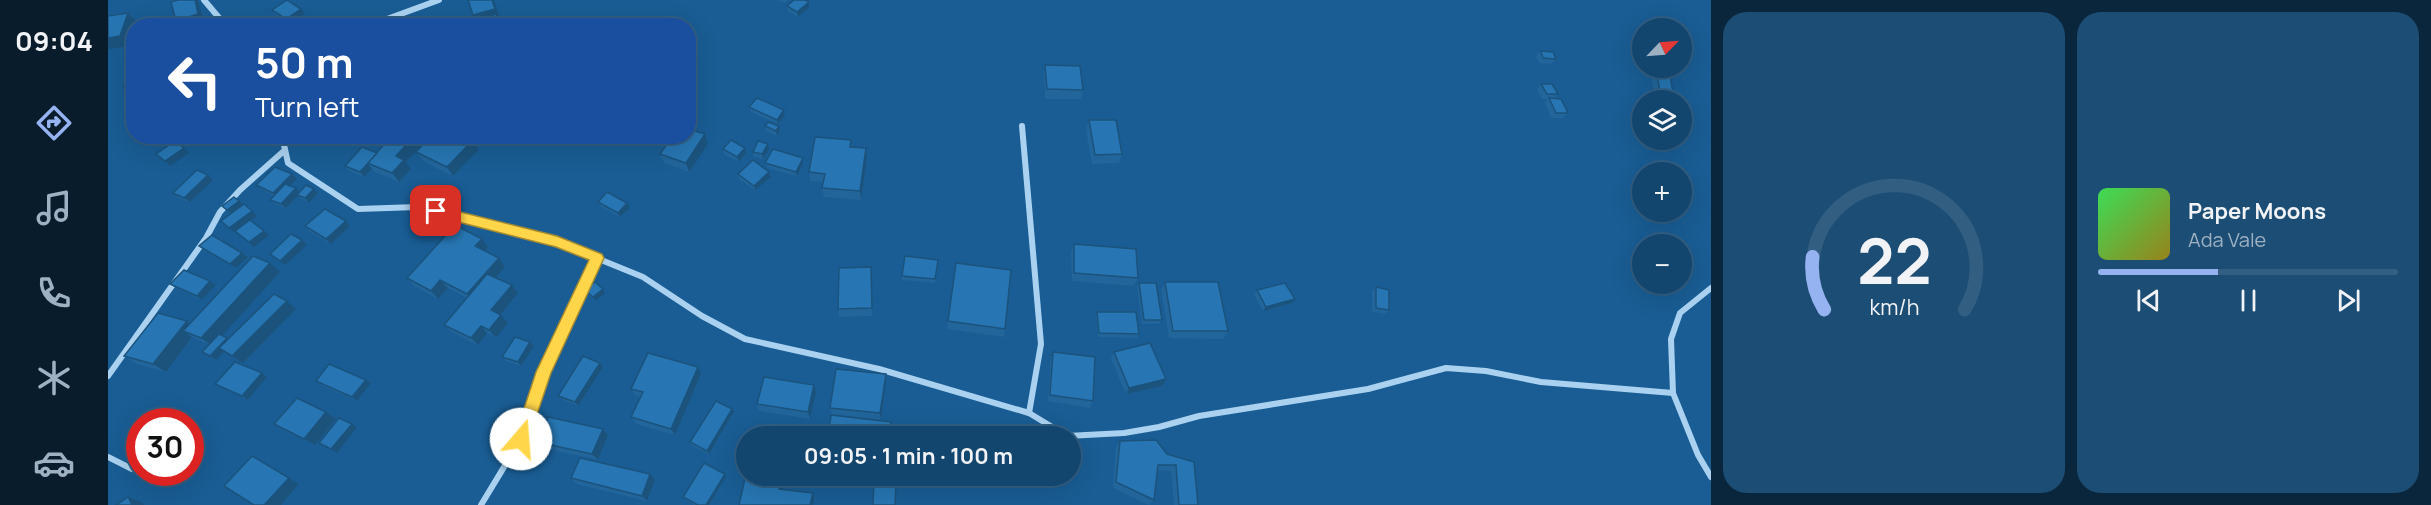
<!DOCTYPE html>
<html lang="en">
<head>
<meta charset="utf-8">
<style>
	:root { --surface:#13466f; --page:#1c4d74; --text:#f1f3f6; --muted:#9db1c3; --line:#325e82; --accent:#95b2f1 }
	body { margin:0; font-family:Manrope,sans-serif; background:var(--page); color:var(--text); height:100vh; display:flex; flex-direction:column; font-size:22px; white-space:nowrap }
	* { box-sizing:border-box; margin:0 }
	p { font-size:20px; color:var(--muted) }
	.icon { flex:none; width:33px; height:33px; fill:none; stroke:currentColor; stroke-width:2; stroke-linecap:round; stroke-linejoin:round }
	.map { position:relative; flex:1; overflow:hidden }
	.drawer { display:flex; flex-direction:column; gap:12px; padding:12px; background:#0a263d; width:720px }
	.drawer>* { flex:none }
	.top-card { position:absolute; left:18px; top:18px; width:570px; height:126px; border-radius:24px; box-shadow:0 6px 24px #0002,0 0 0 2px var(--line); background:#1a4fa0; color:#fff; overflow:hidden }
	.needle { width:39px; rotate:65deg }
	.buttons { position:absolute; left:1524px; top:18px; display:grid; gap:12px }
	.buttons a { display:grid; place-items:center; width:60px; height:60px; border-radius:50%; background:var(--surface); box-shadow:0 6px 24px #0002,0 0 0 2px var(--line); font-size:30px }
	.speed { position:absolute; left:18px; top:408px; display:flex; gap:12px; font-size:30px; font-weight:700; text-align:center }
	.speed>* { display:grid; place-content:center; width:78px; height:78px; border-radius:50%; background:var(--surface); box-shadow:0 6px 24px #0002,0 0 0 2px var(--line); line-height:1 }
	.speed .limit { border:9px solid #d22; background:#fff; color:#111 }
	.pin { position:absolute; display:grid; place-items:center; width:51px; height:51px; color:#fff; margin:-26px; border-radius:12px; box-shadow:0 3px 9px #0006 }
	.me { position:absolute; width:66px; margin:-33px; rotate:18deg; stroke-linejoin:round; filter:drop-shadow(0 0 4px #0008) }
	.turn { display:flex; align-items:center; gap:21px; height:126px; padding:0 30px; font-size:27px }
	.turn .icon { width:78px; height:78px; stroke-width:2.5 }
	.turn b { display:block; font-size:42px; line-height:51px }
	.drawer .tile { flex:1; display:flex; flex-direction:column; justify-content:center; gap:9px; min-width:0; padding:0 21px; border-radius:24px; background:var(--page) }
	.drawer .dial { align-items:center; gap:0 }
	.dial svg { height:156px; overflow:visible; fill:none; stroke:var(--line); stroke-width:7; stroke-linecap:round; text-anchor:middle }
	.dial text { fill:var(--text); stroke:none }
	.song { display:flex; align-items:center; gap:18px }
	.cover { width:72px; height:72px; border-radius:9px; background:linear-gradient(135deg,hsl(130 70% 55%),hsl(50 70% 35%)) }
	.played { height:6px; border-radius:3px; background:linear-gradient(90deg,var(--accent) 40%,var(--line) 40%) }
	.keys { display:flex; justify-content:space-around; direction:ltr }
	.drawer .tiles { flex:1; display:grid; gap:12px; grid-template-columns:repeat(2,1fr) }
	.trip { position:absolute; left:628px; top:426px; width:345px; height:60px; border-radius:30px; background:var(--surface); box-shadow:0 6px 24px #0002,0 0 0 2px var(--line); font-weight:700; line-height:60px; text-align:center }
	main { display:flex; flex:1; min-height:0 }
	.tabs { display:flex; flex-direction:column; width:108px; justify-content:space-around; align-items:center; background:#081c2c; color:var(--muted) }
	.tabs .icon { width:42px; height:42px }
	.tabs .on { color:var(--accent) }
	.tabs b { font-size:27px; color:var(--text) }
	.map>svg:first-child { display:block }
</style>
</head>
<body>
<main>
<nav class="tabs">
<b>09:04</b>
<svg class="icon on" aria-label="directions" viewBox="0 0 24 24"><path d="M12 3l9 9-9 9-9-9zM9 14v-3h6M13 9l2 2-2 2"/></svg>
<svg class="icon" aria-label="music" viewBox="0 0 24 24"><path d="M9 18V5l10-2v13"/><circle cx="6" cy="18" r="3"/><circle cx="16" cy="16" r="3"/></svg>
<svg class="icon" aria-label="phone" viewBox="0 0 24 24"><path d="M5 4h4l2 5-3 2q2 4 5 5l2-3 5 2v4C11 20 4 13 5 4z"/></svg>
<svg class="icon" aria-label="climate" viewBox="0 0 24 24"><path d="M12 3v18M4 7l16 10M4 17L20 7"/></svg>
<svg class="icon" aria-label="car" viewBox="0 0 24 24"><path d="M5 17H2v-5l4-1 3-4h7l3 4 3 1v5h-3M9 17h6M6 11h13"/><circle cx="7" cy="17" r="2"/><circle cx="17" cy="17" r="2"/></svg>
</nav>
<div class="map">
<svg width="1603" height="505" viewBox="0 0 1603 505">
	<rect width="100%" height="100%" fill="#195d94"/>
	<g fill="none" stroke-linecap="round" stroke-linejoin="round">
		<g stroke="#aad2f0" stroke-width="6">
			<polyline points="96,0 118,26"/>
			<polyline points="260,26 331,0"/>
			<polyline points="914,126 933,344 921,413"/>
			<polyline points="174,136 180,163 250,209 309,207 449,242 535,277 594,316 637,339 771,369 921,413 959,436 1016,433 1051,427 1091,416 1260,389 1338,368 1378,371 1433,382 1565,393"/>
			<polyline points="1603,288 1572,313 1563,339 1565,393 1590,455 1603,477"/>
			<polyline points="0,376 98,238 112,212 132,190 177,150"/>
			<polyline points="0,457 24,469"/>
			<polyline points="373,505 413,439 435,372 489,258"/>
		</g>
	</g>
	<g fill="#22659a">
		<polygon points="669,0 680,0 677,3"/>
		<polygon points="679,6 701,8 690,17 680,11"/>
		<polygon points="164,10 197,14 182,24 168,15"/>
		<polygon points="1433,51 1448,59 1443,64 1431,63 1428,56"/>
		<polygon points="937,65 975,90 973,99 937,99 936,75"/>
		<polygon points="1543,68 1561,68 1566,100 1547,100 1542,69"/>
		<polygon points="1433,84 1450,94 1446,99 1460,113 1455,118 1443,118 1437,103 1440,99 1434,99 1429,89"/>
		<polygon points="641,107 676,110 677,115 670,124 643,112"/>
		<polygon points="981,120 1014,154 1011,163 984,164 978,130"/>
		<polygon points="657,126 672,131 669,136 658,131"/>
		<polygon points="284,136 322,136 298,162 303,169 291,182 267,172 264,169 256,177 241,171 237,166 269,153"/>
		<polygon points="365,140 371,150 345,176 315,161 308,152"/>
		<polygon points="743,140 744,147 758,148 759,157 753,200 716,197 714,188 715,182 702,181 701,172"/>
		<polygon points="600,144 581,172 556,163 552,154"/>
		<polygon points="660,144 661,149 655,159 646,157 645,152"/>
		<polygon points="615,149 638,153 631,162 616,154"/>
		<polygon points="695,158 695,163 689,176 659,168 657,163"/>
		<polygon points="661,172 663,177 647,190 631,179 630,174"/>
		<polygon points="184,174 189,179 181,186 188,188 191,192 206,189 210,193 201,203 194,199 190,196 178,208 167,204 162,200 166,196 153,189 148,185"/>
		<polygon points="105,180 82,202 70,198 65,193"/>
		<polygon points="490,202 522,208 512,217 492,206"/>
		<polygon points="197,226 242,226 223,244 201,231"/>
		<polygon points="374,239 380,247 377,251 391,258 397,267 388,277 404,285 410,293 393,315 400,323 388,338 379,333 370,345 344,332 336,325 359,298 340,288 330,299 306,286 299,278"/>
		<polygon points="966,244 1030,278 1026,286 964,281 963,253"/>
		<polygon points="91,246 134,253 140,257 128,268 97,251"/>
		<polygon points="830,260 827,283 794,280 794,276"/>
		<polygon points="162,263 172,272 114,336 120,339 179,301 188,309 135,363 116,351 108,360 100,356 94,352 102,345 84,337 58,372 28,364 16,356 79,321 82,323"/>
		<polygon points="764,275 764,316 731,317 730,309"/>
		<polygon points="1057,282 1120,331 1115,339 1061,338 1053,290"/>
		<polygon points="1031,283 1054,320 1051,324 1034,324 1029,287"/>
		<polygon points="62,284 108,285 94,300 68,288"/>
		<polygon points="1268,287 1281,310 1277,314 1264,312 1264,291"/>
		<polygon points="477,290 497,293 488,301 479,294"/>
		<polygon points="1149,290 1184,303 1155,311 1146,295"/>
		<polygon points="989,312 1031,334 1029,338 990,337 988,316"/>
		<polygon points="840,321 897,329 896,337 839,329"/>
		<polygon points="422,342 426,346 413,366 398,361 394,357"/>
		<polygon points="945,352 985,401 982,408 940,401 943,359"/>
		<polygon points="1006,352 1054,386 1018,394 1003,359"/>
		<polygon points="492,363 495,367 470,406 453,399 450,396"/>
		<polygon points="593,374 567,435 528,424 523,417 533,397 528,396 523,389"/>
		<polygon points="159,377 140,400 107,384"/>
		<polygon points="258,380 263,383 249,401 213,385 208,381"/>
		<polygon points="778,382 773,420 723,414 722,408"/>
		<polygon points="706,385 708,392 702,419 651,411 649,404"/>
		<polygon points="218,412 228,419 207,445 177,431 166,424"/>
		<polygon points="626,412 601,454 584,446 582,442"/>
		<polygon points="495,429 500,435 490,460 435,448 429,442"/>
		<polygon points="1012,441 1086,462 1090,505 1066,505 1063,471 1049,470 1046,500 1041,505 1005,488 1008,447"/>
		<polygon points="542,474 547,480 539,501 468,484 463,478"/>
		<polygon points="618,477 601,505 587,505 577,500 575,497"/>
	</g>
	<g fill="#1b537d">
		<polygon points="87,0 90,0 95,19 76,26 72,26 68,21"/>
		<polygon points="384,0 386,0 392,19 370,25 365,15"/>
		<polygon points="701,2 701,8 690,17 689,12"/>
		<polygon points="193,9 197,14 182,24 178,19"/>
		<polygon points="20,13 30,23 29,26 26,26 26,36 22,46 0,49 0,38"/>
		<polygon points="676,110 677,115 670,124 669,120"/>
		<polygon points="671,126 672,131 669,136 668,131"/>
		<polygon points="597,134 600,144 581,172 578,163"/>
		<polygon points="306,136 322,136 298,162 303,169 291,182 284,173 288,156"/>
		<polygon points="365,140 371,150 345,176 339,167"/>
		<polygon points="660,144 661,149 655,159 654,154"/>
		<polygon points="76,148 81,153 62,166 57,161"/>
		<polygon points="637,148 638,153 631,162 629,157"/>
		<polygon points="758,148 759,157 753,200 752,191"/>
		<polygon points="695,158 695,163 689,176 688,172"/>
		<polygon points="260,164 264,169 256,177 252,172"/>
		<polygon points="661,172 663,177 647,190 646,186"/>
		<polygon points="184,174 189,179 169,197 165,193"/>
		<polygon points="100,175 105,180 82,202 76,198"/>
		<polygon points="188,188 193,193 178,208 173,204"/>
		<polygon points="206,189 210,193 201,203 197,198"/>
		<polygon points="131,201 137,206 125,215 119,210"/>
		<polygon points="519,203 522,208 512,217 510,213"/>
		<polygon points="144,211 149,216 126,232 121,228"/>
		<polygon points="238,221 242,226 223,244 218,239"/>
		<polygon points="156,231 161,235 146,247 141,242"/>
		<polygon points="374,239 380,247 374,255 367,246"/>
		<polygon points="194,240 199,245 177,265 172,261"/>
		<polygon points="134,253 140,257 128,268 122,264"/>
		<polygon points="391,258 397,267 366,302 359,294"/>
		<polygon points="162,263 172,272 105,346 93,338"/>
		<polygon points="332,280 340,288 330,299 323,291"/>
		<polygon points="102,281 108,285 94,300 89,296"/>
		<polygon points="404,285 410,293 390,318 383,310"/>
		<polygon points="495,289 497,293 488,301 485,297"/>
		<polygon points="1187,299 1184,303 1155,311 1158,307"/>
		<polygon points="179,301 188,309 135,363 124,356"/>
		<polygon points="393,315 400,323 388,338 381,330"/>
		<polygon points="79,321 90,329 75,331 84,337 58,372 45,364"/>
		<polygon points="373,326 379,333 370,345 363,338"/>
		<polygon points="119,338 125,342 108,360 102,356"/>
		<polygon points="422,342 426,346 413,366 410,362"/>
		<polygon points="492,363 495,367 470,406 467,402"/>
		<polygon points="590,367 593,374 567,435 563,429"/>
		<polygon points="154,373 159,377 140,400 134,396"/>
		<polygon points="778,374 778,382 773,420 772,413"/>
		<polygon points="1058,379 1054,386 1018,394 1021,388"/>
		<polygon points="258,380 263,383 249,401 244,397"/>
		<polygon points="706,385 708,392 702,419 700,412"/>
		<polygon points="624,409 626,412 601,454 599,451"/>
		<polygon points="218,412 228,419 207,445 196,439"/>
		<polygon points="244,424 249,427 229,453 223,449"/>
		<polygon points="495,429 500,435 490,460 484,454"/>
		<polygon points="144,456 191,484 173,505 156,505"/>
		<polygon points="542,474 547,480 539,501 534,496"/>
		<polygon points="617,474 618,477 601,505 598,505"/>
		<polygon points="674,476 677,476 673,494 671,489"/>
		<polygon points="705,493 706,499 705,505 702,505"/>
		<polygon points="20,497 34,502 36,505 24,505"/>
	</g>
	<g fill="#2776b3" stroke="#1b537d" stroke-width="1.5">
		<polygon points="70,0 87,0 90,14 68,21 63,2"/>
		<polygon points="179,0 193,9 178,19 164,10"/>
		<polygon points="360,0 384,0 387,9 365,15"/>
		<polygon points="686,0 697,0 701,2 689,12 679,6"/>
		<polygon points="20,13 12,36 0,38 0,16"/>
		<polygon points="388,14 394,26 357,26"/>
		<polygon points="1433,51 1445,52 1448,59 1435,58"/>
		<polygon points="937,65 972,66 975,90 939,89"/>
		<polygon points="1548,68 1561,68 1566,100 1553,98"/>
		<polygon points="26,80 26,109 25,109 15,85"/>
		<polygon points="1433,84 1444,84 1450,94 1439,94"/>
		<polygon points="649,98 676,110 669,120 641,107"/>
		<polygon points="1441,98 1453,99 1460,113 1448,113"/>
		<polygon points="981,120 1008,120 1014,154 987,155"/>
		<polygon points="660,122 671,126 668,131 657,126"/>
		<polygon points="580,129 597,134 578,163 552,154 565,136 580,136"/>
		<polygon points="284,136 306,136 288,156 296,160 284,173 259,163"/>
		<polygon points="323,136 356,136 365,140 339,167 308,152"/>
		<polygon points="707,137 743,140 742,147 758,148 752,191 714,188 717,174 701,172"/>
		<polygon points="623,140 637,148 629,157 615,149"/>
		<polygon points="67,141 76,148 57,161 48,154"/>
		<polygon points="650,141 660,144 654,154 645,152"/>
		<polygon points="254,147 269,153 252,172 237,166"/>
		<polygon points="665,149 695,158 688,172 657,163"/>
		<polygon points="645,160 661,172 646,186 630,174"/>
		<polygon points="167,167 184,174 165,193 148,185"/>
		<polygon points="89,170 100,175 76,198 65,193"/>
		<polygon points="177,184 188,188 173,204 162,200"/>
		<polygon points="198,185 206,189 197,198 189,195"/>
		<polygon points="499,192 519,203 510,213 490,202"/>
		<polygon points="126,197 131,201 119,210 114,206"/>
		<polygon points="136,204 144,211 121,228 113,221"/>
		<polygon points="217,209 238,221 218,239 197,226"/>
		<polygon points="142,220 156,231 141,242 127,231"/>
		<polygon points="347,225 374,239 367,246 391,258 359,294 332,280 323,291 299,278"/>
		<polygon points="183,234 194,240 172,261 162,254"/>
		<polygon points="104,235 134,253 122,264 91,246"/>
		<polygon points="966,244 1028,249 1030,278 966,273"/>
		<polygon points="145,256 162,263 93,338 75,331"/>
		<polygon points="797,256 830,260 827,279 794,276"/>
		<polygon points="848,263 903,270 897,329 840,321"/>
		<polygon points="763,267 764,308 730,309 731,268"/>
		<polygon points="76,270 102,281 89,296 62,284"/>
		<polygon points="379,274 404,285 383,310 393,315 381,330 373,326 363,338 336,325"/>
		<polygon points="487,282 495,289 485,297 477,290"/>
		<polygon points="1057,282 1110,282 1120,331 1065,331"/>
		<polygon points="1031,283 1048,283 1054,320 1036,320"/>
		<polygon points="1177,283 1187,299 1158,307 1149,290"/>
		<polygon points="1268,287 1281,290 1281,310 1268,308"/>
		<polygon points="166,294 179,301 124,356 111,348"/>
		<polygon points="989,312 1028,312 1031,334 991,333"/>
		<polygon points="50,313 79,321 45,364 16,356"/>
		<polygon points="111,334 119,338 102,356 94,352"/>
		<polygon points="407,337 422,342 410,362 394,357"/>
		<polygon points="1042,343 1058,379 1021,388 1006,352"/>
		<polygon points="945,352 987,357 985,401 942,395"/>
		<polygon points="540,353 590,367 563,429 523,417 535,392 523,389"/>
		<polygon points="475,356 492,363 467,402 450,396"/>
		<polygon points="127,362 154,373 134,396 107,384"/>
		<polygon points="221,364 258,380 244,397 208,381"/>
		<polygon points="728,369 778,374 772,413 722,408"/>
		<polygon points="656,377 706,385 700,412 649,404"/>
		<polygon points="189,398 218,412 196,439 166,424"/>
		<polygon points="608,401 624,409 599,451 582,442"/>
		<polygon points="723,415 783,422 781,436 720,436"/>
		<polygon points="440,417 495,429 484,454 429,442"/>
		<polygon points="231,418 244,424 223,449 211,443"/>
		<polygon points="1048,440 1059,454 1086,462 1090,505 1071,505 1068,465 1050,465 1046,500 1008,482 1012,441"/>
		<polygon points="144,456 181,478 156,505 146,505 116,486"/>
		<polygon points="472,458 542,474 534,496 463,478"/>
		<polygon points="596,463 617,474 598,505 590,505 575,497"/>
		<polygon points="639,470 639,476 674,476 671,489 705,493 702,505 631,505"/>
		<polygon points="766,482 788,483 787,505 765,505"/>
		<polygon points="20,497 24,505 8,505"/>
	</g>
	<polygon fill="#ffd54a" stroke="#a68a30" stroke-width="1.5" points="328,206 449,236 494,254 496,258 443,373 419,444 413,446 408,444 406,439 428,372 481,260 448,247 323,215 321,211 323,207"/>
</svg>
<div class="buttons">
<a><svg class="needle" viewBox="-14 -14 28 28"><path d="M0-13l5 13h-10z" fill="#e53935"/><path d="M0 13l5-13h-10z" fill="#9db1c3"/></svg></a>
<a><svg class="icon" aria-label="layers" viewBox="0 0 24 24"><path d="M12 4l9 5-9 5-9-5zM3 14l9 5 9-5"/></svg></a>
<a>+</a>
<a>−</a>
</div>
<div class="speed"><div class="limit">30</div></div>
<div class="pin" style="left:328px;top:211px;background:#d93025"><svg class="icon" aria-label="arrive" viewBox="0 0 24 24"><path d="M6 21V4h12l-3 4 3 4H6"/></svg></div>
<svg class="me" style="left:413px;top:439px" viewBox="-20 -20 40 40"><circle r="19" fill="#fff"/><path d="M0-13L10 11 0 6-10 11z" fill="#ffd54a"/></svg>
<div class="trip">09:05 · 1 min · 100 m</div>
<div class="top-card">
<div class="turn"><svg class="icon" aria-label="left" viewBox="0 0 24 24"><path d="M17 20v-9H6M10 6l-5 5 5 5"/></svg><div><b>50 m</b>Turn left</div></div>
</div>
</div>
<section class="drawer">
<div class="tiles">
<div class="tile dial"><svg viewBox="0 0 100 80">
<path d="M14 69A42 42 0 1 1 86 69"/>
<path d="M14 69A42 42 0 0 1 8 42" stroke="#95b2f1"/>
<text x="50" y="56" font-size="32" font-weight="700">22</text>
<text x="50" y="72" font-size="11">km/h</text>
</svg></div>
<div class="tile">
<div class="song"><i class="cover"></i><div><b>Paper Moons</b><p>Ada Vale</p></div></div>
<div class="played"></div>
<div class="keys"><svg class="icon" aria-label="previous" viewBox="0 0 24 24"><path d="M18 5L8 12l10 7zM5 5v14"/></svg><svg class="icon" aria-label="pause" viewBox="0 0 24 24"><path d="M8 5v14M16 5v14"/></svg><svg class="icon" aria-label="next" viewBox="0 0 24 24"><path d="M6 5l10 7-10 7zM19 5v14"/></svg></div>
</div>
</div>
</section>
</main>
</body>
</html>
